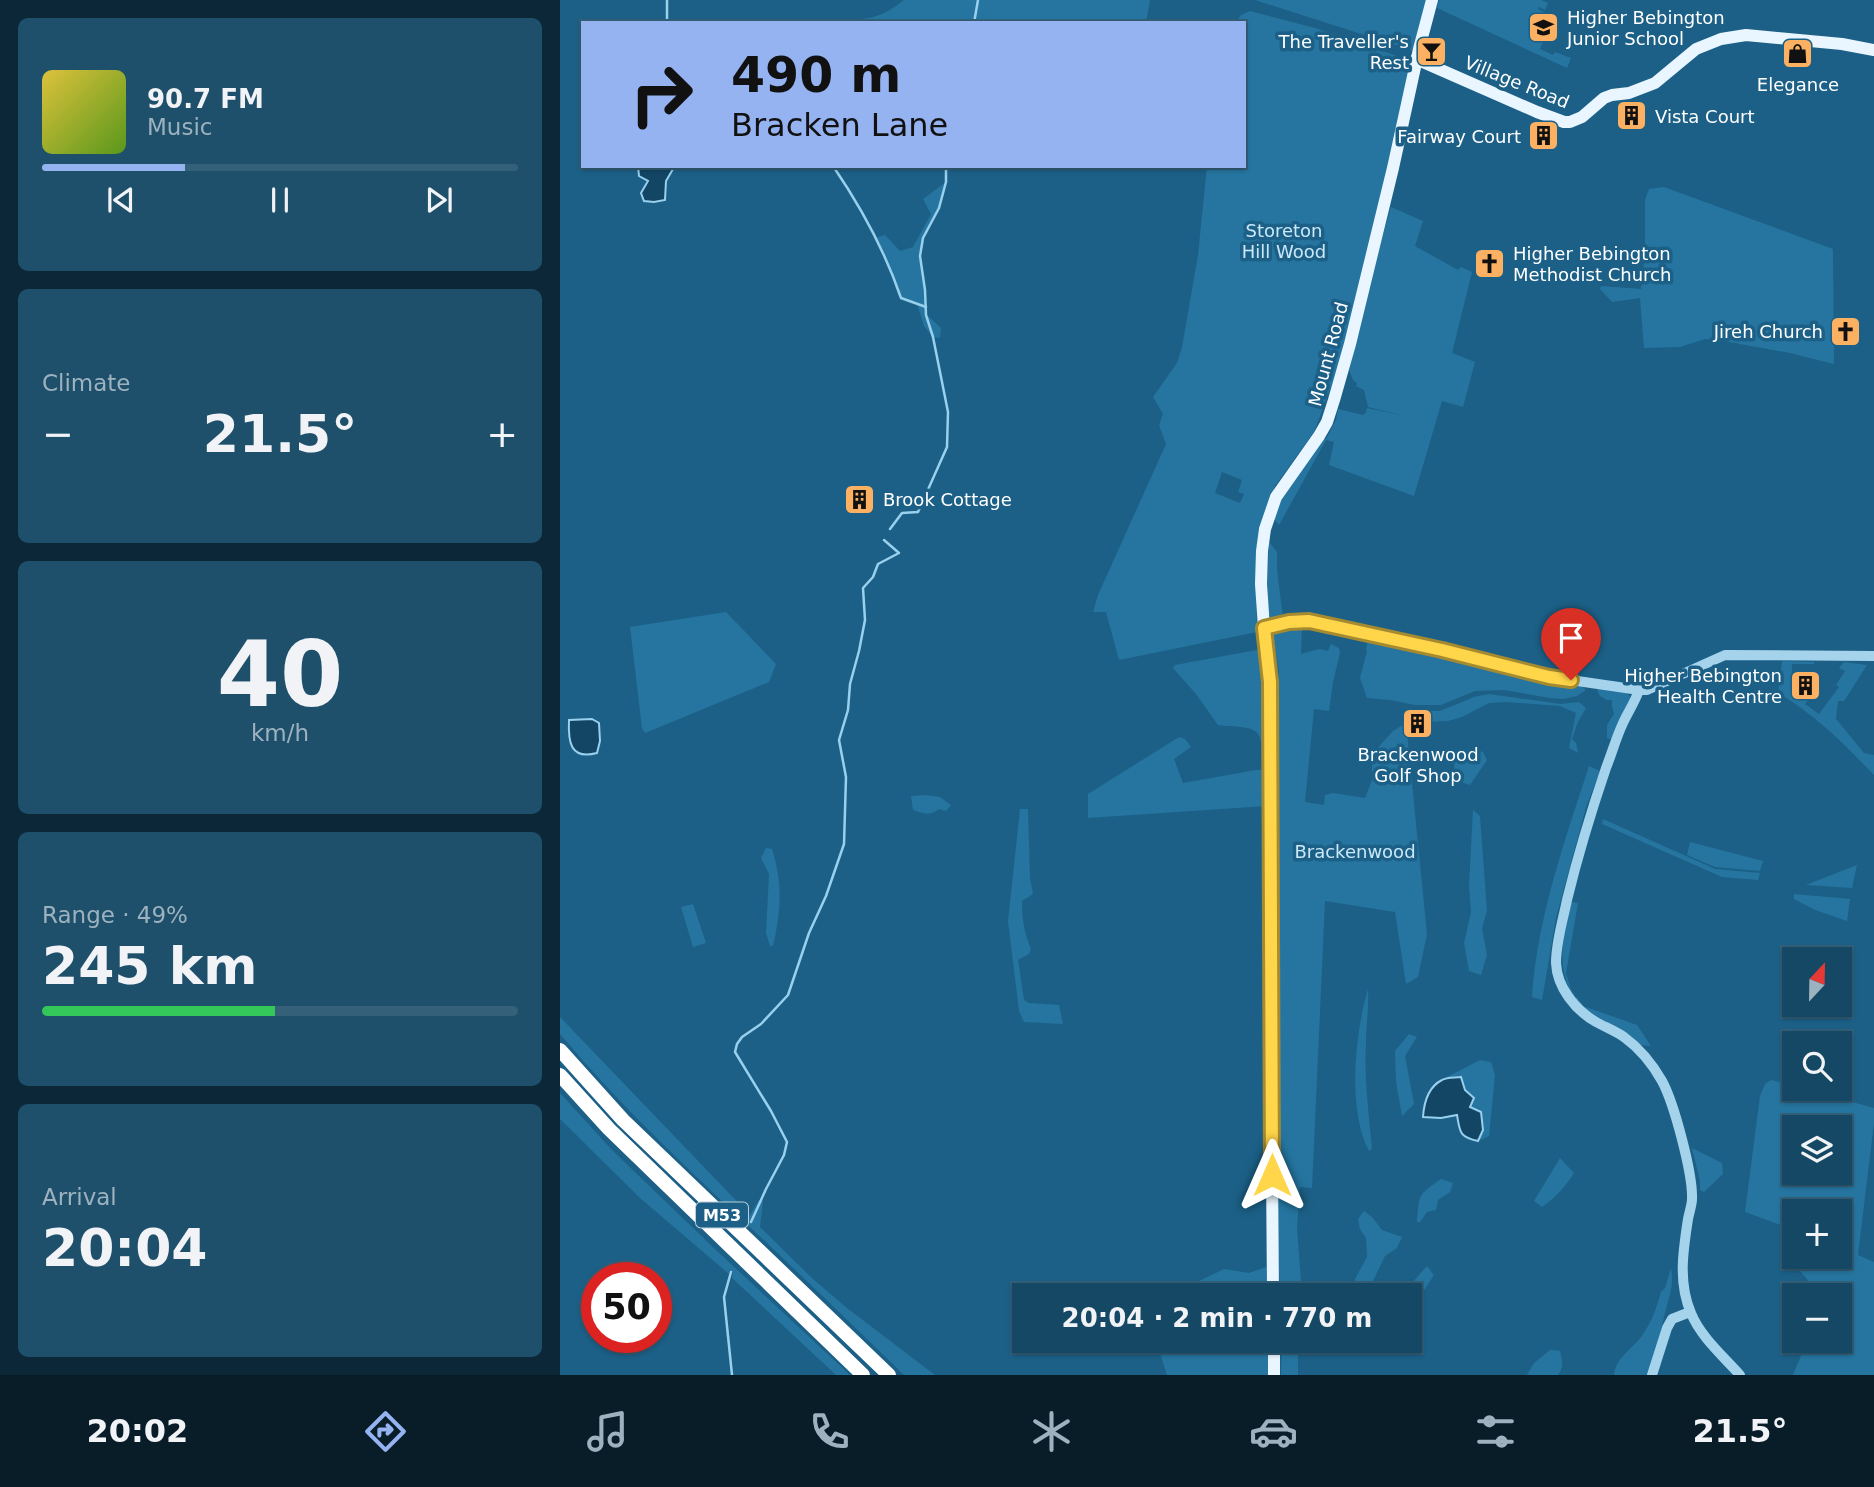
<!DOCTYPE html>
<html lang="en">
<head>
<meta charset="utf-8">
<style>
	:root { --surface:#154865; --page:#1e4f6b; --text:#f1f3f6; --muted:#9db2bf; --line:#346079; --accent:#95b2f1 }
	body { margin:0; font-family:"DejaVu Sans",sans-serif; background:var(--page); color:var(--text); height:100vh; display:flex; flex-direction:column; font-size:26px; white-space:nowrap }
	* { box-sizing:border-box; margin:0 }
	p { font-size:23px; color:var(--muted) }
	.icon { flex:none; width:38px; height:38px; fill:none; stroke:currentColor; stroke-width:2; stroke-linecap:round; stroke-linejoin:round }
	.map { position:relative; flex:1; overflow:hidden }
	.panel { display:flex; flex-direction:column; gap:18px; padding:18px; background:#0c2838; width:560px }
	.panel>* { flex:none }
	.banner { position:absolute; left:21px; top:21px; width:665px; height:147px; border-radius:0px; box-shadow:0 2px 5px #0004,0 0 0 2px var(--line); background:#95b2f1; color:#111; overflow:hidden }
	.needle { width:46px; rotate:22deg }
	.buttons { position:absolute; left:1222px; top:947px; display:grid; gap:14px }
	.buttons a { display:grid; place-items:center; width:70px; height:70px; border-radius:0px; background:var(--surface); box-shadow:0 2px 5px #0004,0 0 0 2px var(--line); font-size:35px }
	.speed { position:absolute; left:21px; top:1262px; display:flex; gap:14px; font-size:35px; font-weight:700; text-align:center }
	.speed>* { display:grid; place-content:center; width:91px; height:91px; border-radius:50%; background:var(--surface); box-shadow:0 2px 5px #0004,0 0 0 2px var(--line); line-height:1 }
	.speed .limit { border:10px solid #d22; background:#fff; color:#111 }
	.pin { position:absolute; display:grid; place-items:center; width:60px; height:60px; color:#fff; margin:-72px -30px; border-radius:50% 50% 50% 0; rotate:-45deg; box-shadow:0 0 7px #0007 }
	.pin .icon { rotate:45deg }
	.me { position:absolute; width:77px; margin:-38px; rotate:0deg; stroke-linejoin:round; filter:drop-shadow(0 0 5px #0008) }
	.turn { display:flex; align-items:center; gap:24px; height:147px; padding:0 35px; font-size:32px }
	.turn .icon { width:91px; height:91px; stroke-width:2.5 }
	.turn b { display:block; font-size:49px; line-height:60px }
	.big { font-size:52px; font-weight:800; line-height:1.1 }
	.panel .tile { flex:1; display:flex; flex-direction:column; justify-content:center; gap:10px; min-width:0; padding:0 24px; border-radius:10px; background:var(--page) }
	.panel .dial { align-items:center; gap:0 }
	.dial b { font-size:91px; line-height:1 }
	.song { display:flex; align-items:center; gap:21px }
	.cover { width:84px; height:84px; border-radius:10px; background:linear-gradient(135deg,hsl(50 70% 55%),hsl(90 70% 35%)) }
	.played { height:7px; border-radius:4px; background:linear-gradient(90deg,var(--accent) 30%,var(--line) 30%) }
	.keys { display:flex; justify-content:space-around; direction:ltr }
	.heat { display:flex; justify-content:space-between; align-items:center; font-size:38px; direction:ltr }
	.charge { height:10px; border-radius:5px; background:linear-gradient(90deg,#34c759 49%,var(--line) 0) }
	.trip { position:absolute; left:452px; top:1283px; width:410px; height:70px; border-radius:0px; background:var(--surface); box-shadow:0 2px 5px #0004,0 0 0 2px var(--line); font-weight:800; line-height:70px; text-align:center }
	.tabs { display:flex; height:112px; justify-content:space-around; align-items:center; background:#081d28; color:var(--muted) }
	.tabs .icon { width:49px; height:49px }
	.tabs .on { color:var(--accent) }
	.tabs b { font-size:32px; color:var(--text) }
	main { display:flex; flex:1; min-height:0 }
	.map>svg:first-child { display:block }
</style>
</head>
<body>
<main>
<section class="panel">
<div class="tile">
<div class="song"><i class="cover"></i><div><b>90.7 FM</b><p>Music</p></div></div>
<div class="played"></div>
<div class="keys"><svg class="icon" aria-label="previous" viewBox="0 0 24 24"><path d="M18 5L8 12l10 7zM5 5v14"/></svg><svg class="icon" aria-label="pause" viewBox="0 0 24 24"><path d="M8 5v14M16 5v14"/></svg><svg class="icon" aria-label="next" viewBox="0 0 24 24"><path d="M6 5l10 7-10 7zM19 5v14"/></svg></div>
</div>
<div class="tile"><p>Climate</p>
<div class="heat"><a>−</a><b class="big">21.5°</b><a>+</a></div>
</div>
<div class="tile dial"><b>40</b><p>km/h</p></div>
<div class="tile"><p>Range · 49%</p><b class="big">245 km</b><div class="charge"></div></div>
<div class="tile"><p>Arrival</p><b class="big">20:04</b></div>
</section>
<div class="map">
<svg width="1314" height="1375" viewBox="0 0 1314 1375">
	<rect width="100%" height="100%" fill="#1c6087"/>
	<g fill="#2575a0" fill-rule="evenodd">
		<path d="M344 0H590L586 23H310L285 20C313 19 322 17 344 0Z"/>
		<polygon points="695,0 869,0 854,51"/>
		<polygon points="879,0 981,0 988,3 985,10 979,7 978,9 986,13 985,16 992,19 980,49 993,55 995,52 1011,58 1007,68 877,8"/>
		<path d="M690 11 755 28 852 61 806 259 777 371 754 432 715 486 701 524 696 579 697 632 559 660 546 612H533L538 595 606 444 599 425 603 414 593 397 617 363 622 347 638 255 647 166H684V23L676 22 681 15ZM662 472 682 480 678 492 684 494 680 503 655 493Z"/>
		<polygon points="386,182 379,208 363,238 360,256 365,290 366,314 381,328 380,338 373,337 364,326 357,304 341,298 334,279 315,238 325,235 340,251 353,247 371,214 363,199"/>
		<polygon points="1104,187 1273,249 1274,364 1230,353 1169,342 1145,339 1120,347 1084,348 1080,298 1052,302 1040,289 1041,286 1081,289 1085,253 1085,200 1089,189"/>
		<polygon points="831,207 863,221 855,246 898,270 901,267 912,272 892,353 915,362 903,407 882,401 854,496 769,465 774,442 766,440 719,525 714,519 720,496 762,439 766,439 776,420 778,409 803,415 806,412 807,408 845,416 808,407 804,390 796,386 797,383 793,380 789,370 816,259"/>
		<path d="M709 542 717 552V570L723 618 722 621 710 619C705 594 708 568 709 542Z"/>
		<polygon points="166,612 216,664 209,682 85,733 82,728 70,627"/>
		<polygon points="725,628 742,628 741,654 759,649 768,651 771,644 779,648 780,653 773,682 769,711 754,709 745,802 764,805 765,795 773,793 805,798 812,780 812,754 833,731 846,723 867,934 858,977 846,984 835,912 765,901 752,1188 740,1187 737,1227 742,1295 720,1295 717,1225 715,716 719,672 713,635 716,631"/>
		<polygon points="808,639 984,681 1020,685 1026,690 1017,696 1003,699 990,698 944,690 915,691 881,705 855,705 830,700 807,698 800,678 807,651 806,650"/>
		<path d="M702 649 708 759 703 758C702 751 702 740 698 734 692 725 668 727 658 725L636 694 613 668 615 665Z"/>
		<path d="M1222 661 1254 662V664H1232L1231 697H1250L1245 704 1259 714 1279 687 1276 685 1285 671 1279 668 1284 662 1307 665 1284 701H1278L1276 719 1304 753 1314 755V775C1284 744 1256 715 1218 693Z"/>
		<polygon points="1042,688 1065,692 1070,696 1071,701 1053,740 1047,738 1047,725 1054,714 1052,707 1052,700 1047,700 1040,696 1037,690"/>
		<polygon points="929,694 1001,704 1019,702 1026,708 1017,724 1012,739 1016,743 1018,753 1009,748 1016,713 1000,706 946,702 929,703 902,717 888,721 863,722 862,719 851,722 850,719 850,715 853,711 880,711 914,697"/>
		<polygon points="619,737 625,739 631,747 614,759 623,783 696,770 707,770 706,806 528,818 528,794"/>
		<path d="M910 748 923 752 927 760 910 785C891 779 894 771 895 754Z"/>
		<path d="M1029 766 1040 771 1026 807 996 918 982 1000 972 997C977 918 1005 840 1029 766Z"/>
		<path d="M366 795 380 797 391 805 386 811 379 809C370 816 364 814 353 810L351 796Z"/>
		<path d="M460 809H468L470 878 473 894 462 901C462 919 464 933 471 949L469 954 458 960 464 1000 469 1003 499 1005 503 1024 464 1022 459 1011 448 921Z"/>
		<polygon points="913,810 920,816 927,911 922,928 927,955 921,975 909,971 904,943 911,912 909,885"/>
		<polygon points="1043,819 1155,869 1200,873 1198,880 1162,877 1042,824"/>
		<polygon points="1130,842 1203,861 1200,871 1155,867 1127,855"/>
		<path d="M206 848 212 849C223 884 221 910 213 946H210L206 933 209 874 201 858Z"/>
		<polygon points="1297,865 1292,888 1246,885"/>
		<polygon points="1234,894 1290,899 1287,921 1255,910 1234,899"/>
		<path d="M1011 902 1018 903 1006 973 1011 990 1015 995 1013 996C995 962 1004 938 1011 902Z"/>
		<polygon points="133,904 146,943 133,947 121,907"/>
		<path d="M808 989C809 1008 806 1025 806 1044 804 1079 809 1114 812 1149L809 1151C787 1110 795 1033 808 989Z"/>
		<polygon points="1017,997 1023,1006 1077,1025 1091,1046 1080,1045 1067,1033 1034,1016 1015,999"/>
		<path d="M0 1017 190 1215 199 1200 203 1201 200 1227 253 1279 287 1308 375 1375H344C298 1330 252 1286 206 1242 134 1175 63 1109 0 1034Z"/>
		<polygon points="849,1034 857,1037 845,1056 854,1104 842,1116 836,1082 835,1051"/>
		<polygon points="920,1060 931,1062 935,1075 929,1136 918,1141 923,1130 910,1107 901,1077 883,1079"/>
		<path d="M1211 1080 1234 1085V1088L1245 1089 1314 1108V1123L1298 1255 1314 1262V1375H1233L1247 1341 1279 1340V1295H1244L1253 1286 1240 1271 1243 1257 1279 1256V1211H1234V1230L1185 1212 1200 1096 1205 1084ZM1234 1127H1279V1172H1234Z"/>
		<polygon points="0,1093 52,1150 156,1250 290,1375 276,1375 172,1278 173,1272 169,1271 169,1274 80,1198 0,1119"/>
		<polygon points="1132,1148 1162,1163 1163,1174 1144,1192 1140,1190 1140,1181"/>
		<path d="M1000 1158 1014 1173C1005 1187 996 1197 982 1207L974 1201Z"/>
		<path d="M881 1179 893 1183 890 1192 878 1200 876 1210 867 1212 860 1222H857C859 1194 858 1195 881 1179Z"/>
		<polygon points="804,1211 812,1217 822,1230 842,1237 837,1248 825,1256 811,1285 802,1295 796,1292 795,1279 807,1257 806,1238 800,1229 798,1219"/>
		<polygon points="867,1266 874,1275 856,1303 849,1307 849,1295 836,1295 841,1288 851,1284"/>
		<polygon points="706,1267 707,1295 610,1295 664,1269 689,1273"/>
		<path d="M1111 1268C1114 1287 1109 1296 1105 1313 1100 1334 1096 1354 1089 1375H1054C1056 1356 1074 1349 1083 1334 1092 1322 1097 1306 1101 1292L1105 1288Z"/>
		<polygon points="596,1341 708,1341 709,1375 607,1375"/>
		<polygon points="722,1341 738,1341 738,1375 721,1375"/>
		<path d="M990 1350 1000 1351C1002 1359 1004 1368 998 1375H967L974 1363Z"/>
	</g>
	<g fill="#134665" stroke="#98d0ed" stroke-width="2">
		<polygon points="78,166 111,166 113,169 106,181 105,200 94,202 84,201 81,193 88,181 79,176"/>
		<path d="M32 719 39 723 40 741 37 753C10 760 8 742 9 720Z"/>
		<path d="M901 1077 905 1090 914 1098 910 1107 921 1112 923 1130 918 1141C899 1137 900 1132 897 1115L881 1118 863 1117C864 1102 868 1087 882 1080 887 1077 896 1078 901 1077Z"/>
	</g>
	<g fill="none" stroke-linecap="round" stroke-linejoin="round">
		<g stroke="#98d0ed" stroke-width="2.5">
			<polyline points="107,0 107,23"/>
			<polyline points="414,23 418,0"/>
			<path d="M273 166C301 207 325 251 341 298L366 307"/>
			<polyline points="330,529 342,513 358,512 387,447 388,412 373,337 366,315 365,290 360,256 363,238 379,208 386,182 386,166"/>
			<polyline points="191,1222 206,1189 224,1155 227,1142 211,1111 175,1052 177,1044 182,1037 201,1024 228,995 249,933 266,896 284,844 286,777 279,740 288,710 290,684 299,651 305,620 303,588 313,577 318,564 339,553 324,540"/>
			<polyline points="171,1272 164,1297 172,1375"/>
		</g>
		<g stroke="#a5d3eb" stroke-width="10">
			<polyline points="704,628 729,622 749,621 882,650 990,677 1079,690"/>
			<polyline points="1092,1375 1107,1328 1112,1319 1130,1312"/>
			<path d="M1180 1375C1164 1357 1140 1336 1131 1313 1118 1283 1123 1251 1128 1219 1129 1213 1132 1205 1132 1199 1133 1174 1114 1103 1102 1081 1093 1065 1079 1048 1064 1037 1055 1031 1045 1027 1036 1022 1015 1010 997 987 996 963 996 942 1003 920 1007 900 1018 855 1031 812 1046 768 1052 753 1056 738 1063 723 1068 712 1075 702 1079 690H1087L1165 655 1314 656"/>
		</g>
		<g stroke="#e9f6ff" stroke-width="12">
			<polyline points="856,59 977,112 1004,122 1010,122 1022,117 1044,98 1052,95 1069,93 1095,83 1136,49 1161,39 1186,35 1282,44 1314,50"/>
			<polyline points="713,1295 710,907 710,682 704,628 701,584 702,551 705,529 716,497 759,436 767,422 774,400 790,344 833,168 859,49 872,0"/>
			<polyline points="714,1340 714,1375"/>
		</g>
		<g stroke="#fff" stroke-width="14">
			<polyline points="0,1050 63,1120 329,1375"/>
			<polyline points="0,1075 49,1129 303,1375"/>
		</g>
	</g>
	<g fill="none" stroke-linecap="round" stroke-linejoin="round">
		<defs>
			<polyline id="route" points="712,1175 710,682 704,628 729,622 749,621 882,650 989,677 1011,680"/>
		</defs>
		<use href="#route" stroke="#a68a30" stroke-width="18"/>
		<use href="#route" stroke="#ffd54a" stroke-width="12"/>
	</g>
	<defs>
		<symbol id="school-square" viewBox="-11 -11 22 22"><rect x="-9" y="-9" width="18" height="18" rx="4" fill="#fcb162" stroke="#1c6087"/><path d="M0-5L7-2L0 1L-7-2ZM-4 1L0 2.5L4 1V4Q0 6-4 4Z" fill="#111"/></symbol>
		<symbol id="bar-square" viewBox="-11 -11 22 22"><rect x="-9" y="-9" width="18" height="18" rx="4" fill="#fcb162" stroke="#1c6087"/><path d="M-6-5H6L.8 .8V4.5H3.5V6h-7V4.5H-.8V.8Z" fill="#111"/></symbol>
		<symbol id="shop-square" viewBox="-11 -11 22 22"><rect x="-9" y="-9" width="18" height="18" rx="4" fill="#fcb162" stroke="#1c6087"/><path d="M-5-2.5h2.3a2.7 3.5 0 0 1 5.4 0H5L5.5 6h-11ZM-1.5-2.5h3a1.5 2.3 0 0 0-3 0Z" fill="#111"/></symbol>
		<symbol id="building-square" viewBox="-11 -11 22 22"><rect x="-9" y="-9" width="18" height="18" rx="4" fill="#fcb162" stroke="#1c6087"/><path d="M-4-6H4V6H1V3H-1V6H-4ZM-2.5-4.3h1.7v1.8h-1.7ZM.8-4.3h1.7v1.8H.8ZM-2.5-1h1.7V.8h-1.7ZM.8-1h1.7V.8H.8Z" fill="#111"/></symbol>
		<symbol id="church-square" viewBox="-11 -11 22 22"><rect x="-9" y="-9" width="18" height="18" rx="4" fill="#fcb162" stroke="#1c6087"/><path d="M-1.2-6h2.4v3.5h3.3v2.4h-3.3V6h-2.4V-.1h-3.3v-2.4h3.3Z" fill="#111"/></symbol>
	</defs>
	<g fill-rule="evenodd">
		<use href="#school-square" x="966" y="10" width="35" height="35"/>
		<use href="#bar-square" x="854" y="34" width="35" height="35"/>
		<use href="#shop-square" x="1220" y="36" width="35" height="35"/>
		<use href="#building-square" x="1054" y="98" width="35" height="35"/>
		<use href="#building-square" x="966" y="118" width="35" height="35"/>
		<use href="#church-square" x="912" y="246" width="35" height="35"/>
		<use href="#church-square" x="1268" y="314" width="35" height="35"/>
		<use href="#building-square" x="282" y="482" width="35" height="35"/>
		<use href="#building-square" x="1228" y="668" width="35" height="35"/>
		<use href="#building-square" x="840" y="706" width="35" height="35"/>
	</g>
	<g text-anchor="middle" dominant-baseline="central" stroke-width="7" stroke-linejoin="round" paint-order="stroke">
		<rect fill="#1c6087" stroke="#bbcfdb" stroke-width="2" x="136" y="1202.5" width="52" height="25" rx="5"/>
		<g font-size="16" font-weight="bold" fill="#fff">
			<text x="162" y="1215">M53</text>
		</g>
		<g font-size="18" fill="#fff" stroke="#1c6087" text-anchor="start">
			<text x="1007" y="17">Higher Bebington<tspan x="1007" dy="21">Junior School</tspan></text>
			<text x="849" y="41" text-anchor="end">The Traveller's<tspan x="849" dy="21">Rest</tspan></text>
			<text x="1238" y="84" text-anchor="middle">Elegance</text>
			<text x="1095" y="116">Vista Court</text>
			<text x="961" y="136" text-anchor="end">Fairway Court</text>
			<text x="953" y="253">Higher Bebington<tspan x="953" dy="21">Methodist Church</tspan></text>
			<text x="1263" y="331" text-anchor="end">Jireh Church</text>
			<text x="323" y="499">Brook Cottage</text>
			<text x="1222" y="675" text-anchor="end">Higher Bebington<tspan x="1222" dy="21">Health Centre</tspan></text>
			<text x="858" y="754" text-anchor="middle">Brackenwood<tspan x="858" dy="21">Golf Shop</tspan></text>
		</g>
		<g font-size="18" fill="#fff" stroke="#1c6087">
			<text transform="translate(957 82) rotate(22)">Village Road</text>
			<text transform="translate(768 354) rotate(-75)">Mount Road</text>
		</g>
		<g font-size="18" fill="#cae8f8" stroke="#1c6087">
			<text x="724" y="230">Storeton<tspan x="724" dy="21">Hill Wood</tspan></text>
			<text x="795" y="851">Brackenwood</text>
		</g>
	</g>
</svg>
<div class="buttons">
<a><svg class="needle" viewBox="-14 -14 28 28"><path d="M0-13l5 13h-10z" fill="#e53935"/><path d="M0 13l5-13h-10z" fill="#9db2bf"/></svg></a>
<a><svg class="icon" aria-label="search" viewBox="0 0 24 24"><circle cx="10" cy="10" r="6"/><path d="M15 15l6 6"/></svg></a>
<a><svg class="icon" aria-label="layers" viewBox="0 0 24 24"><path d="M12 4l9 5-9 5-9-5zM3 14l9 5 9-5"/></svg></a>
<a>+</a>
<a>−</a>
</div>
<div class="speed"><div class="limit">50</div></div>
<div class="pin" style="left:1011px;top:680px;background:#d93025"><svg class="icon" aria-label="arrive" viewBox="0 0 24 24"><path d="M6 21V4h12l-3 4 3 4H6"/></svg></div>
<svg class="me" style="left:712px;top:1175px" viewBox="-20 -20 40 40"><path d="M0-17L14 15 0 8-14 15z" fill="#ffd54a" stroke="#fff" stroke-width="4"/></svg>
<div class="trip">20:04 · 2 min · 770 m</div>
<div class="banner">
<div class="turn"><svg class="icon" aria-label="right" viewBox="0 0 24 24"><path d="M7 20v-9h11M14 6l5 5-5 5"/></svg><div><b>490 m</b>Bracken Lane</div></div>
</div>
</div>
</main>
<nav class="tabs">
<b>20:02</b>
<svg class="icon on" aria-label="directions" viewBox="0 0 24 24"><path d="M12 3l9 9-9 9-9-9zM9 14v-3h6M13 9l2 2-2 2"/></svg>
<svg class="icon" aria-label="music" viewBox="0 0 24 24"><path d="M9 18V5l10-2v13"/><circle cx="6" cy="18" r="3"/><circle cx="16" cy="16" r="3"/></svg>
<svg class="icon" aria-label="phone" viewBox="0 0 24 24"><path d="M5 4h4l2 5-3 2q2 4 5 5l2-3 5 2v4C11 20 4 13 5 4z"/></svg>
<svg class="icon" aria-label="climate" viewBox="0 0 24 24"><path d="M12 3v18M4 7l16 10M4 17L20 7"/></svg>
<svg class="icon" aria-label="car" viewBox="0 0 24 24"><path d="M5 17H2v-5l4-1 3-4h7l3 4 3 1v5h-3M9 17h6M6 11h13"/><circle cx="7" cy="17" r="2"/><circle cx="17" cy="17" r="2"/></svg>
<svg class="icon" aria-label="filters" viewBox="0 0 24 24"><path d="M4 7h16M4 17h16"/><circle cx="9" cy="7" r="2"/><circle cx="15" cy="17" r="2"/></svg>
<b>21.5°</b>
</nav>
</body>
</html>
